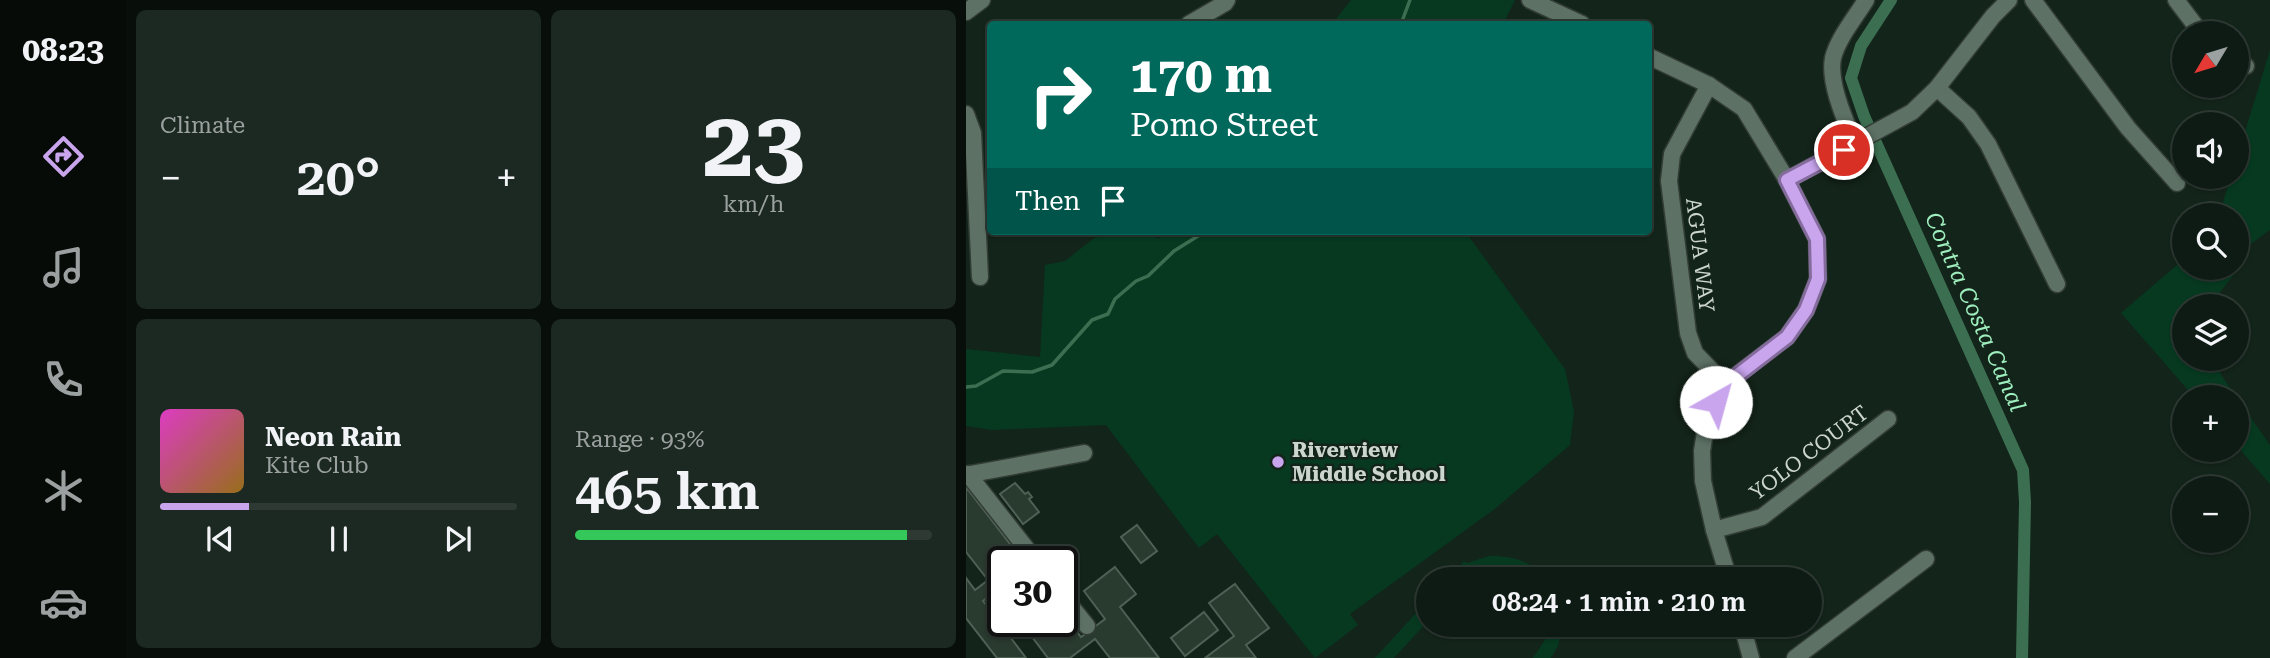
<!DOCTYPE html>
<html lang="en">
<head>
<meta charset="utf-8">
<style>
	:root { --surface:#0e1b14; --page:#1c2822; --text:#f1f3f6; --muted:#9ba1a0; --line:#2e3934; --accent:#c9a5ee }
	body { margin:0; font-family:"Roboto Serif",serif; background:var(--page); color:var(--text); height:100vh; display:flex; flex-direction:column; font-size:26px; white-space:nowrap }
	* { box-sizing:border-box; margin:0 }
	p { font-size:23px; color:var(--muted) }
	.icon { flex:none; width:38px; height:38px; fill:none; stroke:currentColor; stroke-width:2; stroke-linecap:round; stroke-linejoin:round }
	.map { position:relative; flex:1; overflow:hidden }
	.sheet { display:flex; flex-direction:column; gap:10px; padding:10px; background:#080f0b; width:840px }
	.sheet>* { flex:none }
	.banner { position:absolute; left:21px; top:21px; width:665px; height:214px; border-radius:7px; box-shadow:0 2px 5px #0004,0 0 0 2px var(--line); background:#00695c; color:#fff; overflow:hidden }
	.needle { width:46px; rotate:232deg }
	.tools { position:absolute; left:1206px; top:21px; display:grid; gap:14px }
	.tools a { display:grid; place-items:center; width:77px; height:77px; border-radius:50%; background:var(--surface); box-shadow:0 2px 5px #0004,0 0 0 2px var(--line); font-size:35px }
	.speed { position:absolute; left:21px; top:546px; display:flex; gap:14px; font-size:35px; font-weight:700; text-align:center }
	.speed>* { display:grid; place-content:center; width:91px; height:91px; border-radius:50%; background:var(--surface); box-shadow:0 2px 5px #0004,0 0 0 2px var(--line); line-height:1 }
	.speed .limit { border:4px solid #111; border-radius:10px; background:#fff; color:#111 }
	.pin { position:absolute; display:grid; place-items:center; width:60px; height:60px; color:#fff; margin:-30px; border:4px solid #fff; border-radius:50%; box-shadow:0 2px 7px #0007 }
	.me { position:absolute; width:77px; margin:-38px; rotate:38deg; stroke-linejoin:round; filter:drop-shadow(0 0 5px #0008) }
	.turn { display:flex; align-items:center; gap:24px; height:147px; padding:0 28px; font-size:32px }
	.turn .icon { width:91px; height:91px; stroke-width:2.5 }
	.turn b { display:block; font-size:49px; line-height:60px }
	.then { display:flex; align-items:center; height:66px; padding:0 28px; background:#0003; gap:14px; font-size:26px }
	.big { font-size:52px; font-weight:600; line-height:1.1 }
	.sheet .tile { flex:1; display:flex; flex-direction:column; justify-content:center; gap:10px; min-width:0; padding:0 24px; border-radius:10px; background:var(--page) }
	.sheet .dial { align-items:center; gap:0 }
	.dial b { font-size:91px; line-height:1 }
	.song { display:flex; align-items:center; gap:21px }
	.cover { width:84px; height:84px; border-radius:10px; background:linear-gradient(135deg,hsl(310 70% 55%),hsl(40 70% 35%)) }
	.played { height:7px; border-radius:4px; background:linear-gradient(90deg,var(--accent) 25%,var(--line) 25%) }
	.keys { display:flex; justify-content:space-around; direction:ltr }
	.heat { display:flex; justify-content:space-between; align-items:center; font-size:38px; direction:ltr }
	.charge { height:10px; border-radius:5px; background:linear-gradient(90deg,#34c759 93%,var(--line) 0) }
	.sheet .tiles { flex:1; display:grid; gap:10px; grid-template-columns:repeat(2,1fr) }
	.trip { position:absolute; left:450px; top:567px; width:406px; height:70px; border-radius:35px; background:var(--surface); box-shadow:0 2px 5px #0004,0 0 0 2px var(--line); font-weight:600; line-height:70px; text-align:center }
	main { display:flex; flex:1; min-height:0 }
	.menu { display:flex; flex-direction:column; width:126px; justify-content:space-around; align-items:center; background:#060b08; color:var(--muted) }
	.menu .icon { width:49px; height:49px }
	.menu .current { color:var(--accent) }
	.menu b { font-size:32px; color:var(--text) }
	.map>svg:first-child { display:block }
</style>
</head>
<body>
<main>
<nav class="menu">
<b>08:23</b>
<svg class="icon current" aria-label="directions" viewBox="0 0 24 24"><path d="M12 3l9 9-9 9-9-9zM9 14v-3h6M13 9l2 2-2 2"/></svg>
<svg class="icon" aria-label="music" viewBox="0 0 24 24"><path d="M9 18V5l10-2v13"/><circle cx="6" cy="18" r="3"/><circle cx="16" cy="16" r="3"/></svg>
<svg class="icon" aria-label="phone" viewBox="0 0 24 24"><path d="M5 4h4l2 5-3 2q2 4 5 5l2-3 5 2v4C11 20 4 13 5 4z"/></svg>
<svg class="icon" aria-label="climate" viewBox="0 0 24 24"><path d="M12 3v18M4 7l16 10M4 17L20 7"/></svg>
<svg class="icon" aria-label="car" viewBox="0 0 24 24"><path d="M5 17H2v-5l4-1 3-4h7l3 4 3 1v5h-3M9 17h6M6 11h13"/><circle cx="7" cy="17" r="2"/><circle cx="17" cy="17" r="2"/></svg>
</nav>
<section class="sheet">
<div class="tiles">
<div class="tile"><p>Climate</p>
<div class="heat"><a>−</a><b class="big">20°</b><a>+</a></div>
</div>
<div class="tile dial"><b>23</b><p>km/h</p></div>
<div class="tile">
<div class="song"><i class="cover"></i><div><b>Neon Rain</b><p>Kite Club</p></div></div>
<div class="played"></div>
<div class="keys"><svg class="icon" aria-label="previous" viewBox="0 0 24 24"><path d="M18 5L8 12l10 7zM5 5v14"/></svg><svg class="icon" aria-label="pause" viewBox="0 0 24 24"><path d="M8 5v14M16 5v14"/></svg><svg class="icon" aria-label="next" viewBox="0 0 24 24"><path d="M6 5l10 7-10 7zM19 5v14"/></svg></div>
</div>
<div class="tile"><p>Range · 93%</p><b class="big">465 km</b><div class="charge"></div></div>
</div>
</section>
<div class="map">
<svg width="1304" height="658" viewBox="0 0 1304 658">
	<rect width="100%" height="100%" fill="#13241a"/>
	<g fill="#063920">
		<polygon points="385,0 549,0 537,24 366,24"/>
		<polygon points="1304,50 1304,230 1279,248 1278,262 1243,306 1218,306 1218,359 1245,359 1270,397 1228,397 1155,313 1218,259 1218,268 1270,268 1270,215 1253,215 1265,177 1270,177 1271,158"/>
		<polygon points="154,231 184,231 192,239 202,231 499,231 599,369 608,411 604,445 530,508 384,614 392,625 349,658 251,534 233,548 140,425 26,430 0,426 0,349 74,357 79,265 99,261 128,238"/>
		<polygon points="1271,398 1304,445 1304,484 1271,446"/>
		<path d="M523 556C547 555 566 562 582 579H561L551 573 534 570 516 572 502 579H481L498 561 501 563Z"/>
		<polygon points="462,600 462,621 428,658 409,658"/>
		<polygon points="583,625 597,625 592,646 585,658 567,658 579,640"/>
	</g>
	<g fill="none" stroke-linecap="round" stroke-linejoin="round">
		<g stroke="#3c6f51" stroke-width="3.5">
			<polyline points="435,24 444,0"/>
			<polyline points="0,387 10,386 37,371 66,372 86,365 126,320 142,314 149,299 170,281 182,276 208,251 240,231"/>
		</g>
		<polyline stroke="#3c6f51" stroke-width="12" points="925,0 895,46 885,78 898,116 1057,470 1059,502 1056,658"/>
	</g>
	<g fill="#293a2f" stroke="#4f6155" stroke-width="2">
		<polygon points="49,483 59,494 62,492 66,497 63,499 73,512 57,524 34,494"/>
		<polygon points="0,487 58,562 37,562 37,599 30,590 17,601 60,658 31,658 0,618 0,578 9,590 22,580 0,552"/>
		<polygon points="171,525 191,551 175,563 155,537"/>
		<polygon points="149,567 170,594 154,607 193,658 144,658 129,639 104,658 82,658 54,621 96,621 96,612 115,637 139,619 118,591"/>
		<polygon points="269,584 303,628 280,645 290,658 239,658 268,636 243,603"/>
		<polygon points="238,612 252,630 219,656 205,638"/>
	</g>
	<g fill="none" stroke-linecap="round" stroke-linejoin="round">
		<defs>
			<g id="minor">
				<polyline points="564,0 616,24"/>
				<polyline points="1067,0 1162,128 1211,183"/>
				<polyline points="1210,0 1235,33"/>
				<polyline points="0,12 16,0"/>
				<polyline points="223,24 259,3 261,0"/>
				<polyline points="682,56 743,85 778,109 821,180 851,239 852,279 840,310 821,337 759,384 741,420 736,451 737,481 748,530 763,579"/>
				<polyline points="1270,60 1280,66"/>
				<polyline points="743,85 706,154 703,181 722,333 729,353 759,384"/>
				<polyline points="971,88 1003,117 1022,144 1091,284"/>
				<polyline points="0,114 7,133 14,277"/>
				<path d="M889 144C880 122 862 83 867 58 872 38 889 18 900 0"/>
				<polyline points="821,180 946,112 971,88 1027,16 1043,0"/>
				<polyline points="2,474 71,562"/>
				<polyline points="0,475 118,453"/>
				<polyline points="748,530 796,517 922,419"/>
				<polyline points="96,595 121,626"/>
				<polyline points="776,625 785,658"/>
				<polyline points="829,658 960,559"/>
			</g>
		</defs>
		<use href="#minor" stroke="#323d35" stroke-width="19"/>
		<use href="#minor" stroke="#5e7165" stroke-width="16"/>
	</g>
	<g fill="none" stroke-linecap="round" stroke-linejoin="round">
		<defs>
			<polyline id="route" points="750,402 760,384 821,337 840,310 852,279 851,239 821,180 878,150"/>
		</defs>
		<use href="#route" stroke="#836b9b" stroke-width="18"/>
		<use href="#route" stroke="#c9a5ee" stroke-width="12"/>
	</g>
	<circle fill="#c9a5ee" stroke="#13241a" stroke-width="2.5" cx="312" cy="462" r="7"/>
	<g text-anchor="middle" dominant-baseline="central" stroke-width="5" stroke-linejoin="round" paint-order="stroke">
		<g font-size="21" fill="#ccd6cf" stroke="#13241a">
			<text transform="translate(734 255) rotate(83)">AGUA WAY</text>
			<text transform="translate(843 453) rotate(-37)">YOLO COURT</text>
		</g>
		<g font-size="21" font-weight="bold" fill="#ccd6cf" stroke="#13241a" text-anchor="start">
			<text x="326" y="450">Riverview<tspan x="326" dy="24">Middle School</tspan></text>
		</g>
		<g font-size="23" font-style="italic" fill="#9fefbe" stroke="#13241a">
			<text transform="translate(1009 312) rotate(66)">Contra Costa Canal</text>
		</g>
	</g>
</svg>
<div class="tools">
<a><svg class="needle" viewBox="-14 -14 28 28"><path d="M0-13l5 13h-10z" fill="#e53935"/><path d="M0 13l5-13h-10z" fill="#9ba1a0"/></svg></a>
<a><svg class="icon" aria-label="sound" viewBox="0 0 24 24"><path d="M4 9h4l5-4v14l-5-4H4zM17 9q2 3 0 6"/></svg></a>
<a><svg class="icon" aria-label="search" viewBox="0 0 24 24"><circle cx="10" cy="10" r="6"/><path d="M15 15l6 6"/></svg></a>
<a><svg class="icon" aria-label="layers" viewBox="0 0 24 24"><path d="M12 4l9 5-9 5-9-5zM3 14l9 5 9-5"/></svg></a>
<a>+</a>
<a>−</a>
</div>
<div class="speed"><div class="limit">30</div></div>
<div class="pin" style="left:878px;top:150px;background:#d93025"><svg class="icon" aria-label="arrive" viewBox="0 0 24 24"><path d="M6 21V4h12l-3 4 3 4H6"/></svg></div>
<svg class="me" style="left:750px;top:402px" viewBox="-20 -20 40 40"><circle r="19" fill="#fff"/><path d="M0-13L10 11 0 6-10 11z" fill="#c9a5ee"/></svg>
<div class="trip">08:24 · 1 min · 210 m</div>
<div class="banner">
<div class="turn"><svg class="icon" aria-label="right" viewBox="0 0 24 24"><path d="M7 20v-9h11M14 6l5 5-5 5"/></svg><div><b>170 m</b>Pomo Street</div></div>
<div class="then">Then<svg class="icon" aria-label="arrive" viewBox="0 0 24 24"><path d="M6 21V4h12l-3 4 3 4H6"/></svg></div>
</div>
</div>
</main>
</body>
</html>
